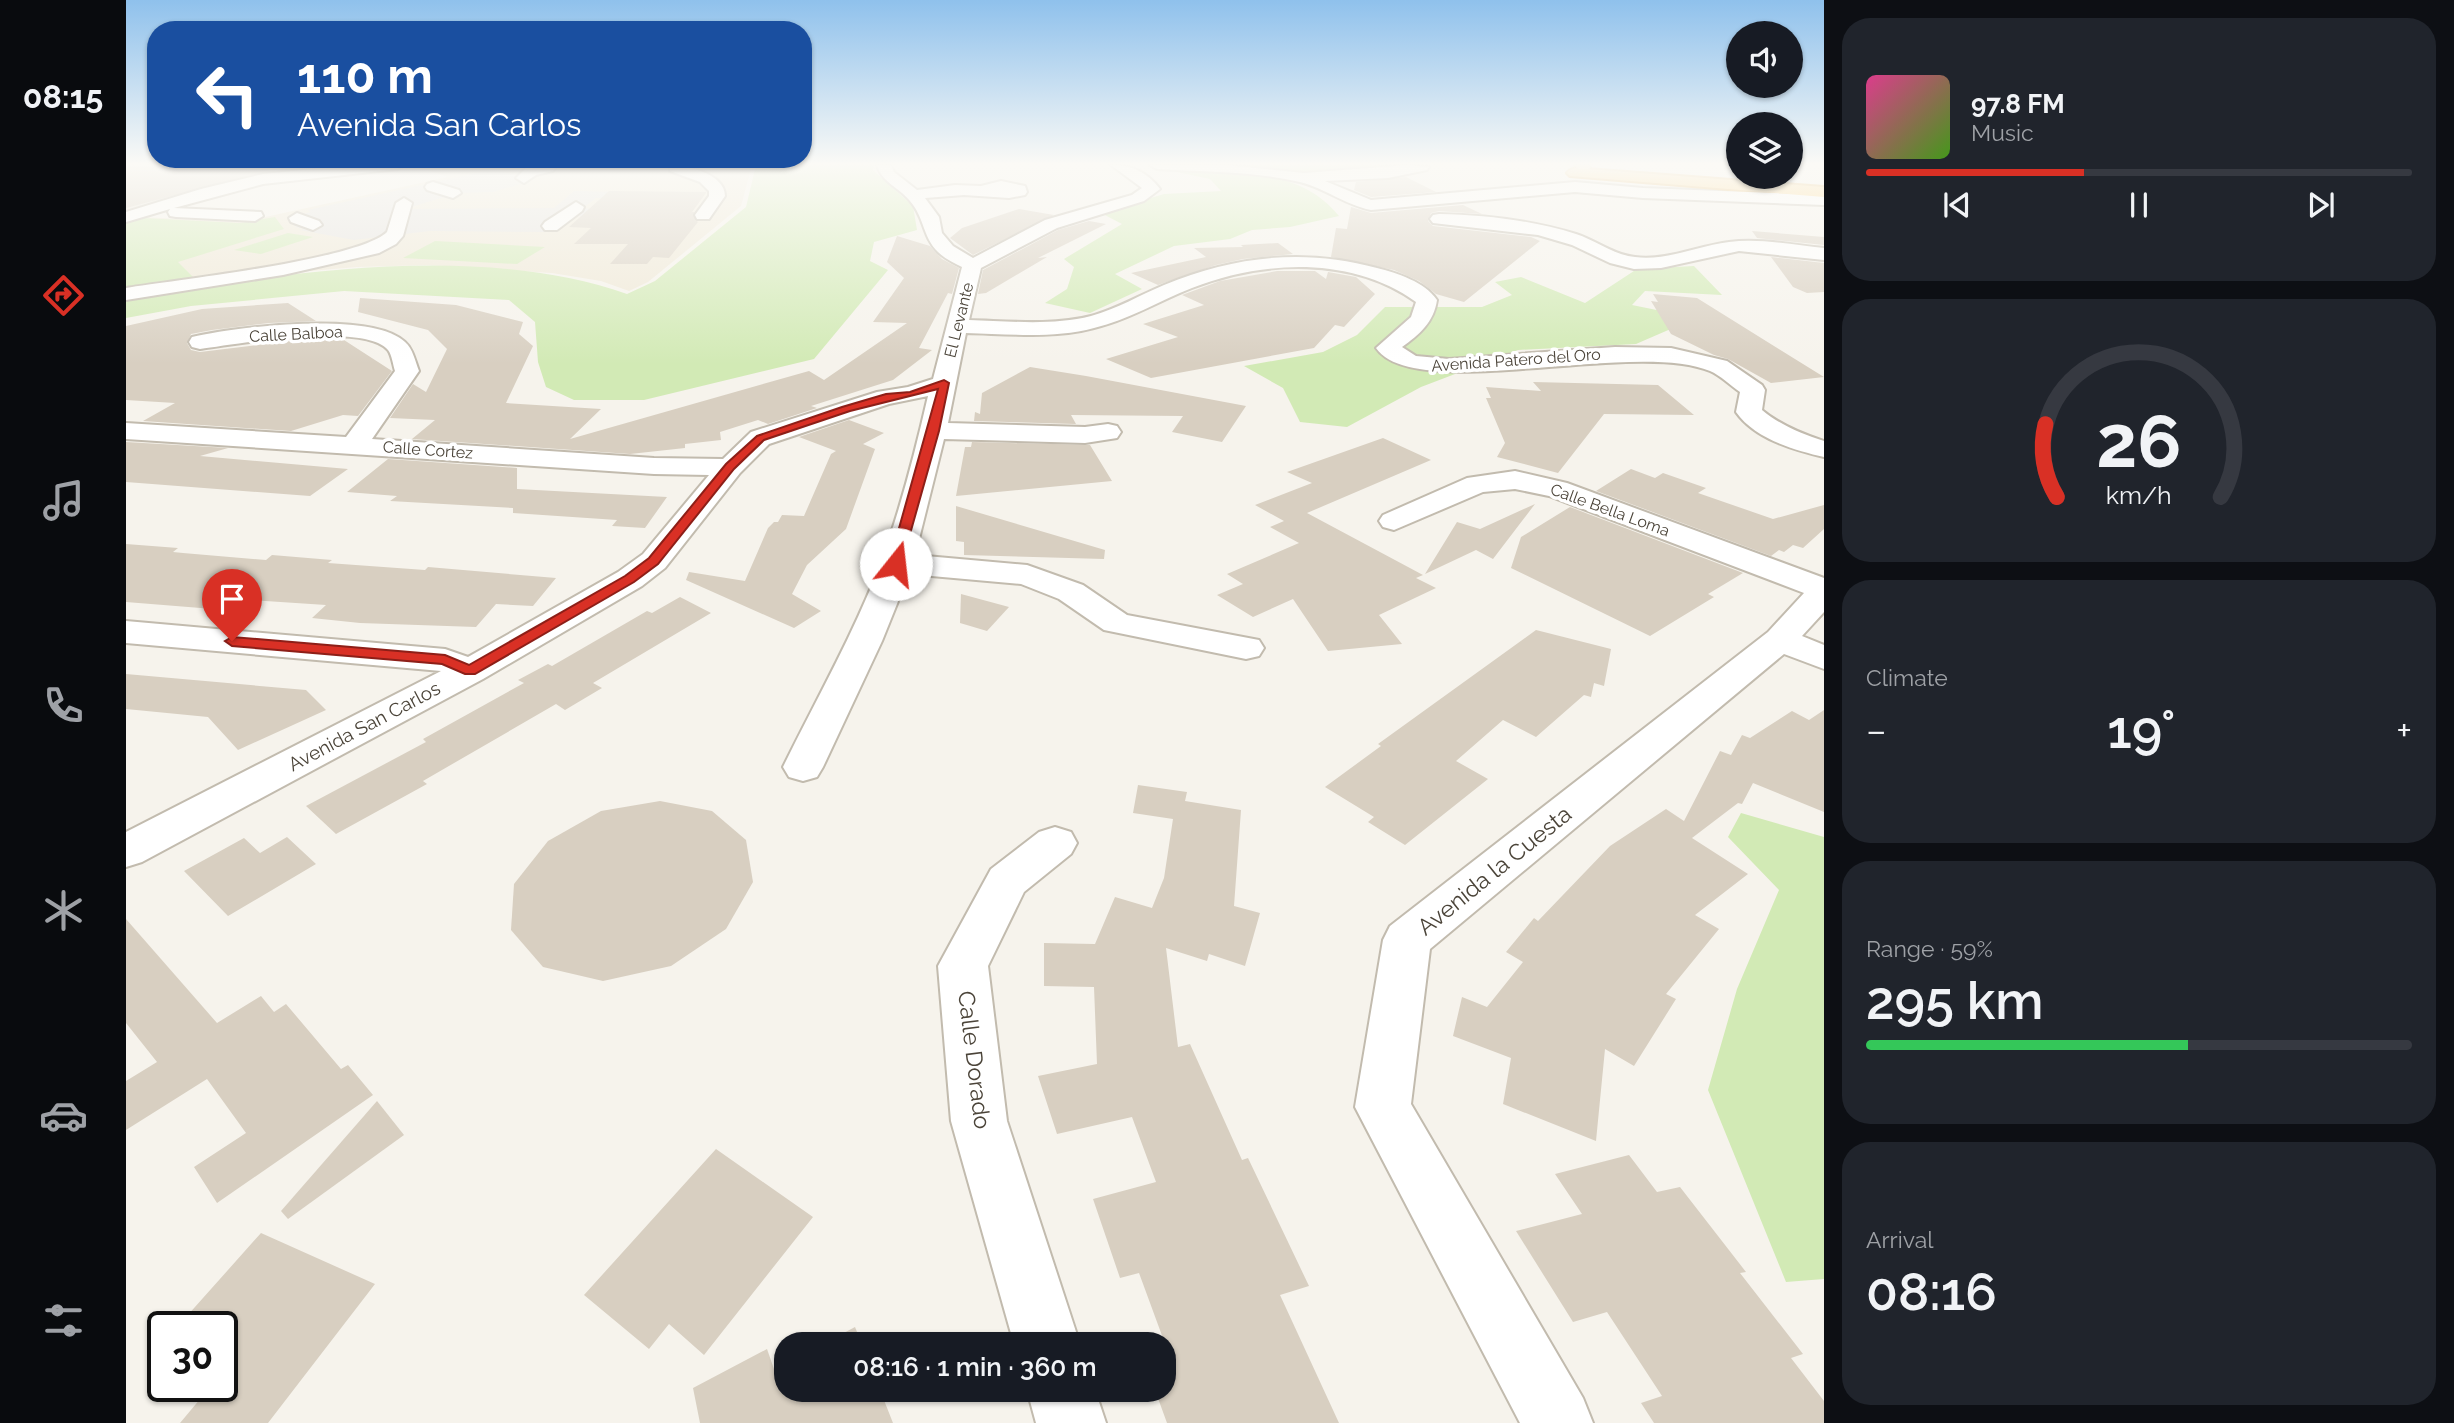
<!DOCTYPE html>
<html lang="en">
<head>
<meta charset="utf-8">
<style>
	:root { --surface:#171b24; --page:#20242c; --text:#f1f3f6; --muted:#9ea1a6; --line:#363941; --accent:#d93025 }
	body { margin:0; font-family:Raleway,sans-serif; background:var(--page); color:var(--text); height:100vh; display:flex; flex-direction:column; font-size:26px; white-space:nowrap }
	* { box-sizing:border-box; margin:0 }
	p { font-size:23px; color:var(--muted) }
	.icon { flex:none; width:38px; height:38px; fill:none; stroke:currentColor; stroke-width:2; stroke-linecap:round; stroke-linejoin:round }
	.map { position:relative; flex:1; overflow:hidden }
	.details { display:flex; flex-direction:column; gap:18px; padding:18px; background:#0d0f14; width:630px }
	.details>* { flex:none }
	.hud { position:absolute; left:21px; top:21px; width:665px; height:147px; border-radius:28px; box-shadow:0 2px 5px #0004; background:#1a4fa0; color:#fff; overflow:hidden }
	.buttons { position:absolute; left:1600px; top:21px; display:grid; gap:14px }
	.buttons a { display:grid; place-items:center; width:77px; height:77px; border-radius:50%; background:var(--surface); box-shadow:0 2px 5px #0004; font-size:35px }
	.speed { position:absolute; left:21px; top:1311px; display:flex; gap:14px; font-size:35px; font-weight:700; text-align:center }
	.speed>* { display:grid; place-content:center; width:91px; height:91px; border-radius:50%; background:var(--surface); box-shadow:0 2px 5px #0004; line-height:1 }
	.speed .limit { border:4px solid #111; border-radius:10px; background:#fff; color:#111 }
	.pin { position:absolute; display:grid; place-items:center; width:60px; height:60px; color:#fff; margin:-72px -30px; border-radius:50% 50% 50% 0; rotate:-45deg; box-shadow:0 0 7px #0007 }
	.pin .icon { rotate:45deg }
	.me { position:absolute; width:77px; margin:-38px; rotate:16deg; stroke-linejoin:round; filter:drop-shadow(0 0 5px #0008) }
	.turn { display:flex; align-items:center; gap:24px; height:147px; padding:0 35px; font-size:32px }
	.turn .icon { width:91px; height:91px; stroke-width:2.5 }
	.turn b { display:block; font-size:49px; line-height:60px }
	.big { font-size:52px; font-weight:600; line-height:1.1 }
	.details .tile { flex:1; display:flex; flex-direction:column; justify-content:center; gap:10px; min-width:0; padding:0 24px; border-radius:28px; background:var(--page) }
	.details .dial { align-items:center; gap:0 }
	.dial svg { height:182px; overflow:visible; fill:none; stroke:var(--line); stroke-width:7; stroke-linecap:round; text-anchor:middle }
	.dial text { fill:var(--text); stroke:none }
	.song { display:flex; align-items:center; gap:21px }
	.cover { width:84px; height:84px; border-radius:10px; background:linear-gradient(135deg,hsl(330 70% 55%),hsl(100 70% 35%)) }
	.played { height:7px; border-radius:4px; background:linear-gradient(90deg,var(--accent) 40%,var(--line) 40%) }
	.keys { display:flex; justify-content:space-around; direction:ltr }
	.heat { display:flex; justify-content:space-between; align-items:center; font-size:38px; direction:ltr }
	.charge { height:10px; border-radius:5px; background:linear-gradient(90deg,#34c759 59%,var(--line) 0) }
	.trip { position:absolute; left:648px; top:1332px; width:402px; height:70px; border-radius:28px; background:var(--surface); box-shadow:0 2px 5px #0004; font-weight:600; line-height:70px; text-align:center }
	main { display:flex; flex:1; min-height:0 }
	.menu { display:flex; flex-direction:column; width:126px; justify-content:space-around; align-items:center; background:#090b0e; color:var(--muted) }
	.menu .icon { width:49px; height:49px }
	.menu .current { color:var(--accent) }
	.menu b { font-size:32px; color:var(--text) }
	.map>svg:first-child { display:block }
</style>
</head>
<body>
<main>
<nav class="menu">
<b>08:15</b>
<svg class="icon current" aria-label="directions" viewBox="0 0 24 24"><path d="M12 3l9 9-9 9-9-9zM9 14v-3h6M13 9l2 2-2 2"/></svg>
<svg class="icon" aria-label="music" viewBox="0 0 24 24"><path d="M9 18V5l10-2v13"/><circle cx="6" cy="18" r="3"/><circle cx="16" cy="16" r="3"/></svg>
<svg class="icon" aria-label="phone" viewBox="0 0 24 24"><path d="M5 4h4l2 5-3 2q2 4 5 5l2-3 5 2v4C11 20 4 13 5 4z"/></svg>
<svg class="icon" aria-label="climate" viewBox="0 0 24 24"><path d="M12 3v18M4 7l16 10M4 17L20 7"/></svg>
<svg class="icon" aria-label="car" viewBox="0 0 24 24"><path d="M5 17H2v-5l4-1 3-4h7l3 4 3 1v5h-3M9 17h6M6 11h13"/><circle cx="7" cy="17" r="2"/><circle cx="17" cy="17" r="2"/></svg>
<svg class="icon" aria-label="filters" viewBox="0 0 24 24"><path d="M4 7h16M4 17h16"/><circle cx="9" cy="7" r="2"/><circle cx="15" cy="17" r="2"/></svg>
</nav>
<div class="map">
<svg width="1698" height="1423" viewBox="0 0 1698 1423">
	<rect width="100%" height="100%" fill="#f6f3ec"/>
	<polygon fill="#eae5da" points="58,165 163,165 141,173 75,187 0,211 0,185"/>
	<polygon fill="#efe8d6" points="313,165 626,165 615,206 522,282 503,291 475,281 426,273 302,265 231,267 148,274 0,298 0,223 17,217 116,222 322,177 292,167"/>
	<g fill="#d2eab5">
		<path d="M630 165H748L747 170 787 206 791 230 748 242 744 261 762 270 688 359 518 400H448L420 387 412 362 409 322 383 300 218 291 65 306 0 318V224L17 218 114 223 149 217 158 229 52 262 77 287C210 266 372 249 501 294L529 281 620 207Z"/>
		<polygon points="1085,165 1261,165 1253,169 1185,173"/>
		<path d="M1054 170C1112 174 1173 167 1213 216L1164 227 1126 230 1104 239 1048 246 989 274 1016 289 964 313 919 303 941 289 948 267 938 259 996 224 975 213 1038 194 1095 191 1084 179 1051 172Z"/>
		<polygon points="162,233 187,237 135,254 108,250"/>
		<polygon points="309,241 419,247 391,264 277,258"/>
		<polygon points="1568,266 1596,295 1519,291 1506,305 1570,318 1510,344 1392,350 1295,387 1221,427 1174,422 1157,388 1118,366 1197,352 1231,335 1259,307 1356,307 1386,295 1369,282 1395,277 1459,303 1511,269"/>
		<polygon points="1615,813 1698,837 1698,1279 1660,1282 1582,1090 1611,989 1653,890 1602,837"/>
	</g>
	<polygon fill="#e5e3e0" points="369,169 405,181 367,192 331,193 279,209 428,208 448,191 490,192 484,198 470,198 457,208 465,209 460,215 450,217 424,232 304,231 228,240 174,230 179,229 170,227 166,217 185,212 182,210"/>
	<g fill="#d8cfc1">
		<polygon points="0,165 144,170 0,208"/>
		<polygon points="1280,177 1310,192 1245,197 1228,190 1230,182"/>
		<polygon points="483,191 580,192 580,193 566,212 568,212 569,220 572,222 543,258 527,257 521,264 484,264 502,244 448,244 465,228 443,227"/>
		<polygon points="1337,205 1356,214 1313,211 1305,213 1302,221 1307,226 1405,237 1414,241 1338,302 1310,294 1293,281 1268,270 1205,257 1210,228 1221,229 1225,207 1245,213"/>
		<polygon points="893,209 928,215 847,255 824,238 836,228"/>
		<polygon points="963,221 980,224 912,258 921,257 860,293 852,294 857,270 932,230"/>
		<polygon points="1626,231 1698,237 1698,245 1631,238"/>
		<polygon points="771,236 804,246 816,259 833,268 826,294 822,293 793,348 806,350 767,380 685,406 691,408 642,424 632,420 594,432 595,440 559,444 559,448 504,454 286,439 309,420 264,418 287,384 300,392 321,349 302,330 232,312 234,298 330,305 397,322 393,334 407,346 380,403 475,409 444,439 683,371 698,380 781,323 747,322 778,278 761,262"/>
		<polygon points="1152,243 1167,254 1117,259 1090,265 1032,285 1005,273 1080,257 1068,248 1117,247 1115,245"/>
		<polygon points="1645,257 1698,263 1698,292 1681,293 1667,287"/>
		<polygon points="1151,271 1189,271 1200,279 1202,272 1230,277 1249,294 1218,327 1209,325 1188,348 1025,378 980,359 1052,337 1017,324 1078,305 1056,295 1094,281"/>
		<polygon points="1527,294 1571,298 1698,377 1645,383 1602,359 1588,355 1545,334 1525,301 1532,302"/>
		<polygon points="162,303 190,321 143,323 86,330 65,334 61,343 65,350 74,352 173,340 218,340 266,371 232,416 217,415 165,431 17,421 49,403 0,400 0,326 76,309"/>
		<polygon points="904,367 960,376 1120,406 1096,442 1046,432 1057,416 945,415 950,424 848,421 849,412 854,414 856,393"/>
		<polygon points="1407,382 1532,385 1568,415 1478,414 1432,473 1371,457 1379,443 1360,398 1365,398 1360,387 1415,391"/>
		<polygon points="723,420 758,433 737,444 749,449 720,529 681,565 666,594 695,611 668,628 560,580 563,572 619,581 642,528 648,522 652,522 656,515 678,516 705,454 710,451 673,437"/>
		<polygon points="1257,438 1305,460 1181,513 1297,575 1290,578 1310,588 1253,615 1276,644 1202,651 1167,599 1127,617 1091,595 1117,584 1101,574 1173,543 1144,527 1158,521 1129,505 1186,483 1161,472"/>
		<polygon points="0,442 102,448 74,456 222,469 184,496 0,482"/>
		<polygon points="846,442 964,445 986,481 830,496 839,447 845,447"/>
		<polygon points="262,459 391,468 391,489 541,497 519,528 486,526 491,520 387,513 387,508 264,501 271,496 221,492"/>
		<polygon points="1505,469 1529,478 1537,473 1580,488 1572,493 1647,519 1698,505 1698,529 1677,548 1667,545 1658,552 1653,550 1645,556 1470,491"/>
		<polygon points="1409,504 1367,559 1350,550 1299,574 1331,522 1354,529"/>
		<polygon points="830,506 979,550 978,559 838,555 838,542 830,541"/>
		<polygon points="1444,507 1617,573 1582,594 1588,597 1524,636 1385,568 1395,537"/>
		<polygon points="0,544 52,548 47,552 57,553 140,560 146,555 206,560 202,563 299,570 302,567 430,578 407,606 370,604 350,627 234,623 186,618 200,605 125,600 112,611 0,602"/>
		<polygon points="835,594 883,607 861,631 834,623"/>
		<polygon points="554,597 585,613 467,683 476,688 439,710 430,704 297,781 301,784 210,834 180,806 300,742 297,739 398,683 392,680 422,664 426,666 521,611 526,613"/>
		<polygon points="1410,630 1485,649 1478,686 1468,683 1465,697 1458,695 1410,737 1377,720 1330,761 1362,779 1279,845 1242,822 1248,817 1199,787 1255,746 1252,744"/>
		<polygon points="0,674 180,690 200,710 112,750 82,717 0,709"/>
		<polygon points="1698,710 1698,812 1627,783 1616,804 1612,803 1566,838 1622,874 1569,915 1593,929 1540,994 1550,999 1508,1066 1479,1049 1470,1141 1377,1104 1385,1058 1327,1036 1336,997 1361,1007 1397,962 1380,952 1408,918 1412,921 1484,846 1540,809 1558,821 1594,751 1605,755 1616,735 1624,738 1666,711 1683,720"/>
		<polygon points="1012,785 1061,792 1059,801 1115,810 1108,906 1134,913 1119,966 1083,954 1081,961 1040,948 1052,1047 1064,1044 1116,1160 1122,1158 1183,1286 1154,1295 1213,1423 1041,1423 1029,1390 1038,1390 1038,1341 1013,1273 994,1278 967,1199 1030,1182 1006,1117 931,1134 912,1076 971,1064 968,987 918,986 918,943 969,944 989,897 1026,908 1038,878 1047,819 1007,813"/>
		<polygon points="534,801 586,811 620,840 627,882 600,929 545,966 477,981 417,967 385,930 388,884 422,841 475,811"/>
		<polygon points="161,837 190,864 102,916 58,871 118,838 134,853"/>
		<polygon points="0,919 91,1023 135,996 148,1012 160,1004 215,1069 222,1065 247,1095 91,1203 68,1167 120,1133 81,1079 0,1130 0,1081 31,1062 0,1023"/>
		<polygon points="251,1101 278,1135 162,1219 155,1211"/>
		<polygon points="590,1149 687,1217 578,1355 543,1324 523,1349 458,1295"/>
		<polygon points="1503,1155 1531,1192 1554,1187 1620,1272 1614,1273 1677,1354 1665,1358 1698,1401 1698,1423 1528,1423 1515,1403 1536,1396 1481,1312 1447,1322 1390,1231 1456,1214 1429,1174"/>
		<polygon points="135,1233 249,1284 142,1423 54,1423 85,1386 96,1386 96,1326 52,1326"/>
		<polygon points="729,1327 736,1344 697,1344"/>
		<polygon points="641,1349 648,1369 660,1363 660,1390 754,1390 767,1423 574,1423 567,1388"/>
	</g>
	<g fill="none" stroke-linecap="round" stroke-linejoin="round">
		<defs>
			<g id="minor">
				<polygon points="228,165 279,165 272,169 137,184 48,208 135,212 137,216 129,221 50,217 44,216 42,212 44,209 0,222 0,212 75,189 137,174"/>
				<polygon points="413,165 427,165 429,168 427,171 410,175 398,183 390,178 400,168"/>
				<path d="M544 165C561 165 599 174 599 196L583 219H571L569 215 583 196V191L574 182 544 171Z"/>
				<path d="M751 165H765L768 172 791 190 829 185 855 186 875 181 899 186 901 192 899 195 883 198 838 195 799 198 813 217 816 233 827 246 847 258 919 220 1006 195 1016 188 985 165C1006 165 1021 172 1034 189L1018 201 931 228 855 268 843 320C882 321 926 326 965 316 991 309 1014 295 1038 285 1108 256 1178 248 1251 268 1271 273 1299 282 1311 300 1308 322 1293 335 1276 347L1290 356 1323 359 1489 347 1545 348 1601 361 1636 385 1639 390 1636 410C1654 425 1676 434 1698 441V457C1668 450 1629 439 1610 412L1614 392C1605 386 1594 375 1584 371 1509 339 1288 404 1250 348L1285 317 1290 302C1226 256 1137 260 1066 288 1033 301 1002 320 968 328 927 339 882 334 840 333L822 423 959 427 982 424 991 426 995 432 991 438 959 443 818 439 789 555 901 565 957 585 1001 615 1133 640 1138 648 1133 656 1120 659 978 630 933 599 895 584 783 574 756 641 697 767 691 777 677 781 663 777 657 767C690 700 727 635 754 565 774 511 789 453 802 396L763 404 643 444 614 473 539 568 516 586 357 679 16 862 0 867V832L315 671 0 643V621L319 649 342 657 492 572 517 554 583 475 528 474 0 439V423L220 437 269 371C267 365 266 355 262 350 238 322 110 344 74 349L66 347 63 342 66 337C109 327 246 310 279 342 287 349 289 361 293 371L246 439 528 458 597 459 625 432 751 392 782 387 807 379 836 267C828 263 819 259 812 252 796 236 799 218 784 201 773 187 756 183 751 165Z"/>
				<path d="M1024 165H1101L1178 173 1282 165 1303 167 1301 170 1262 178 1199 181 1245 200 1449 182 1517 188 1698 195V205L1517 198 1449 192 1245 210C1219 205 1199 188 1174 182 1128 171 1078 172 1031 169Z"/>
				<polygon points="307,182 333,190 335,193 327,198 301,190 299,187 301,184"/>
				<path d="M278 198 286 203 277 236 270 244 253 253 157 275 0 300V288C49 280 232 260 261 232L270 203Z"/>
				<polygon points="450,202 458,207 456,211 431,230 419,230 416,226 419,222"/>
				<polygon points="171,213 193,221 196,225 187,230 165,222 163,218"/>
				<path d="M1313 214C1359 215 1405 220 1450 234 1469 240 1488 255 1509 257 1541 261 1571 246 1603 242 1634 238 1667 245 1698 248V260L1613 251 1535 268 1508 269 1484 263 1446 245 1412 235 1307 223 1304 219 1307 215Z"/>
				<polygon points="1389,471 1441,483 1698,578 1698,612 1676,636 1698,645 1698,669 1658,654 1304,949 1285,1104 1457,1398 1467,1423 1394,1423 1229,1107 1257,940 1264,926 1642,632 1678,593 1423,496 1389,489 1357,492 1268,530 1257,527 1253,521 1257,515 1341,478"/>
				<polygon points="929,827 945,832 951,843 945,854 898,892 862,966 881,1121 954,1344 888,1344 825,1121 812,966 865,869 913,832"/>
				<polygon points="901,1390 969,1390 980,1423 910,1423"/>
			</g>
			<polygon id="major" points="1449,165 1463,165 1464,168 1457,172 1452,171"/>
			<polygon id="highway" points="1449,168 1698,187 1698,197 1444,176 1441,173 1444,170"/>
		</defs>
		<use href="#minor" stroke="#c2bbae" stroke-width="4"/>
		<use href="#major" stroke="#e6c16a" stroke-width="4"/>
		<use href="#highway" stroke="#e0a43c" stroke-width="4"/>
		<use href="#minor" fill="#fff" fill-rule="evenodd"/>
		<use href="#major" fill="#ffe39c" fill-rule="evenodd"/>
		<use href="#highway" fill="#ffcf6e" fill-rule="evenodd"/>
	</g>
	<linearGradient id="sky" x2="0" y2="1"><stop stop-color="#8fc1ec"/><stop offset="0.45" stop-color="#fbfaf6"/><stop offset="1" stop-color="#fbfaf6" stop-opacity="0"/></linearGradient>
	<rect width="1698" height="364" fill="url(#sky)"/>
	<polygon fill="#d93025" stroke="#8d1f18" stroke-width="2" points="818,380 823,383 813,431 775,566 765,566 763,564 812,389 724,411 638,440 608,469 532,564 508,582 349,674 339,674 316,664 106,646 99,641 106,637 319,655 343,665 499,576 523,558 600,464 631,436 716,407 760,394 784,392"/>
	<g text-anchor="middle" dominant-baseline="central" stroke-width="7" stroke-linejoin="round" paint-order="stroke">
		<g font-size="16" fill="#4b4439" stroke="#fff">
			<text transform="translate(833 320) rotate(-76)">El Levante</text>
			<text transform="translate(170 334) rotate(-3)">Calle Balboa</text>
			<text transform="translate(1390 360) rotate(-4)">Avenida Patero del Oro</text>
			<text transform="translate(302 450) rotate(4)">Calle Cortez</text>
			<text transform="translate(1484 510) rotate(20)">Calle Bella Loma</text>
		</g>
		<g font-size="19" fill="#4b4439" stroke="#fff">
			<text transform="translate(238 726) rotate(-28)">Avenida San Carlos</text>
		</g>
		<g font-size="23" fill="#4b4439" stroke="#fff">
			<text transform="translate(1368 870) rotate(-39)">Avenida la Cuesta</text>
			<text transform="translate(849 1060) rotate(83)">Calle Dorado</text>
		</g>
	</g>
</svg>
<div class="buttons">
<a><svg class="icon" aria-label="sound" viewBox="0 0 24 24"><path d="M4 9h4l5-4v14l-5-4H4zM17 9q2 3 0 6"/></svg></a>
<a><svg class="icon" aria-label="layers" viewBox="0 0 24 24"><path d="M12 4l9 5-9 5-9-5zM3 14l9 5 9-5"/></svg></a>
</div>
<div class="speed"><div class="limit">30</div></div>
<div class="pin" style="left:106px;top:641px;background:#d93025"><svg class="icon" aria-label="arrive" viewBox="0 0 24 24"><path d="M6 21V4h12l-3 4 3 4H6"/></svg></div>
<svg class="me" style="left:770px;top:564px" viewBox="-20 -20 40 40"><circle r="19" fill="#fff"/><path d="M0-13L10 11 0 6-10 11z" fill="#d93025"/></svg>
<div class="trip">08:16 · 1 min · 360 m</div>
<div class="hud">
<div class="turn"><svg class="icon" aria-label="left" viewBox="0 0 24 24"><path d="M17 20v-9H6M10 6l-5 5 5 5"/></svg><div><b>110 m</b>Avenida San Carlos</div></div>
</div>
</div>
<section class="details">
<div class="tile">
<div class="song"><i class="cover"></i><div><b>97.8 FM</b><p>Music</p></div></div>
<div class="played"></div>
<div class="keys"><svg class="icon" aria-label="previous" viewBox="0 0 24 24"><path d="M18 5L8 12l10 7zM5 5v14"/></svg><svg class="icon" aria-label="pause" viewBox="0 0 24 24"><path d="M8 5v14M16 5v14"/></svg><svg class="icon" aria-label="next" viewBox="0 0 24 24"><path d="M6 5l10 7-10 7zM19 5v14"/></svg></div>
</div>
<div class="tile dial"><svg viewBox="0 0 100 80">
<path d="M14 69A42 42 0 1 1 86 69"/>
<path d="M14 69A42 42 0 0 1 9 37" stroke="#d93025"/>
<text x="50" y="56" font-size="32" font-weight="700">26</text>
<text x="50" y="72" font-size="11">km/h</text>
</svg></div>
<div class="tile"><p>Climate</p>
<div class="heat"><a>−</a><b class="big">19°</b><a>+</a></div>
</div>
<div class="tile"><p>Range · 59%</p><b class="big">295 km</b><div class="charge"></div></div>
<div class="tile"><p>Arrival</p><b class="big">08:16</b></div>
</section>
</main>
</body>
</html>
